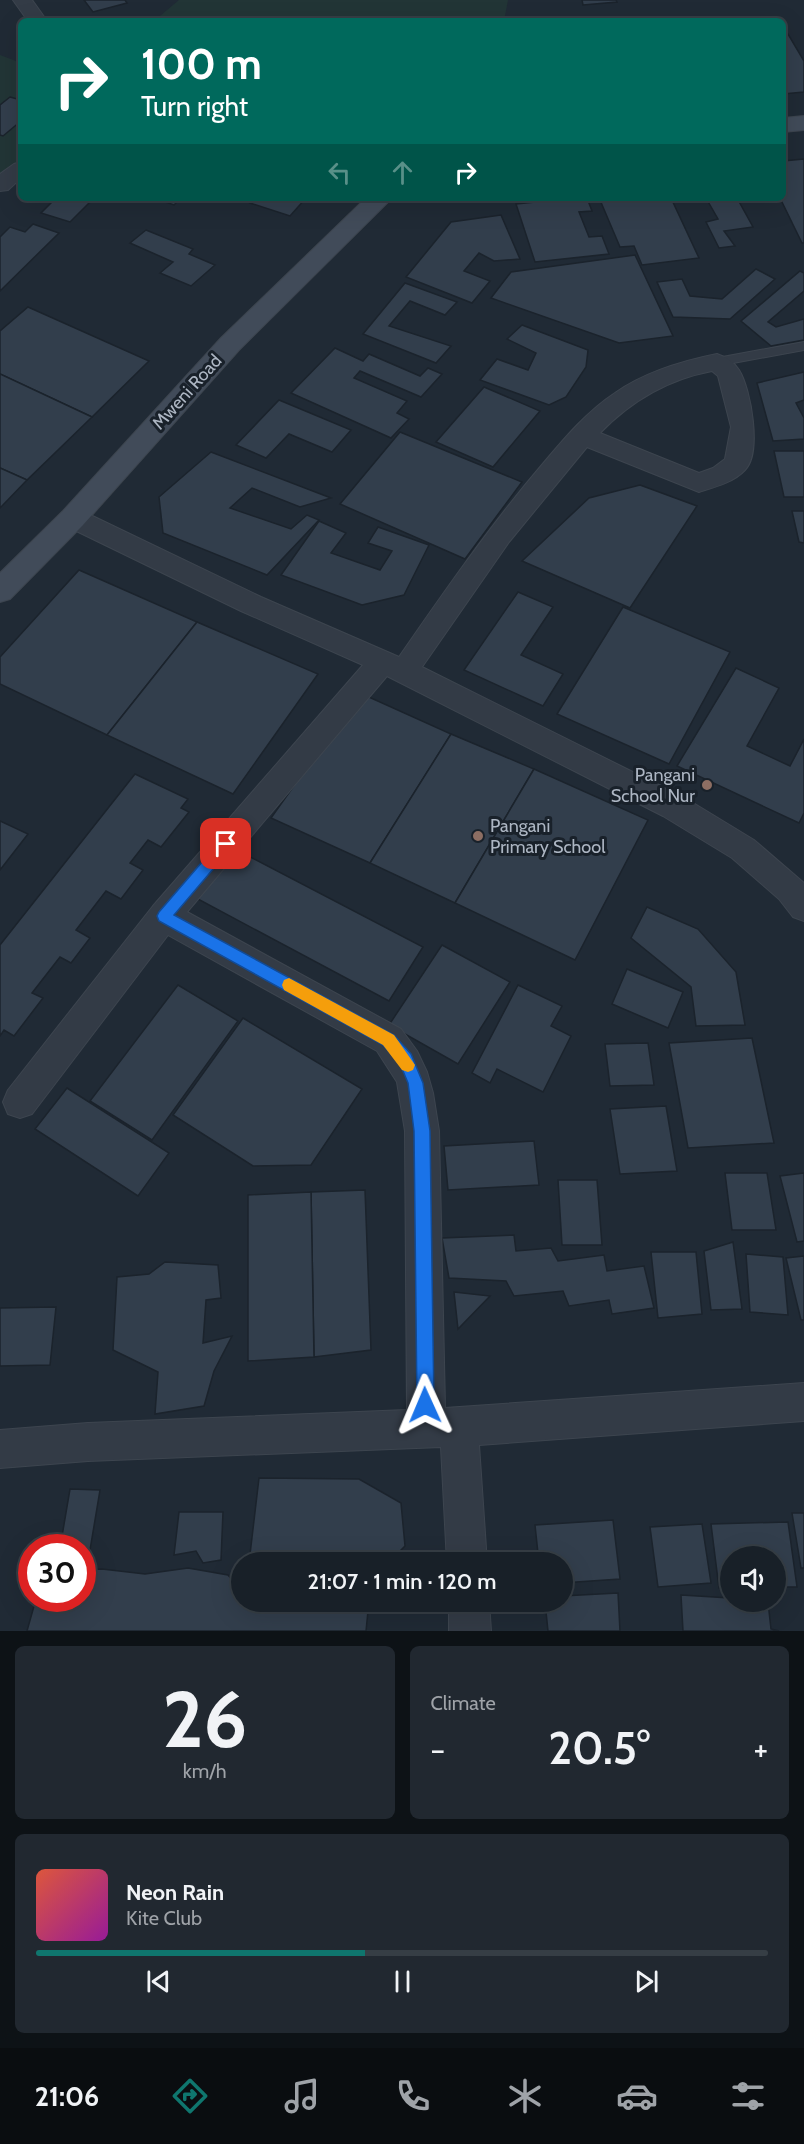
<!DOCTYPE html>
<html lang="en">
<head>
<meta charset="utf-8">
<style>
	:root { --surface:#182028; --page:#212830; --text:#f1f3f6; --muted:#9fa3a8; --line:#363e45; --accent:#0f766e }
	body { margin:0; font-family:Cabin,sans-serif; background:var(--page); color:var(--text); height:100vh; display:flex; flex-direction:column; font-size:22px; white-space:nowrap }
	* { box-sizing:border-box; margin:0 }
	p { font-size:20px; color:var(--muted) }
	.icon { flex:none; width:33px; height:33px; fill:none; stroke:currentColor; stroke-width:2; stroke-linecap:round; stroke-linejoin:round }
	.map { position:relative; height:1631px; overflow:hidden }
	.sheet { display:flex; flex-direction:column; gap:15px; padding:15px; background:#0d1216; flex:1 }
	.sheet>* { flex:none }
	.hud { position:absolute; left:18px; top:18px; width:768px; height:183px; border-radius:9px; box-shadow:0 6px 24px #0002,0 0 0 2px var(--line); background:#00695c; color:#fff; overflow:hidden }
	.controls { position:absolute; left:720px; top:1546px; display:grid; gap:12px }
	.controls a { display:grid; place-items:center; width:66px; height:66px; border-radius:50%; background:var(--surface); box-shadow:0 6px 24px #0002,0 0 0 2px var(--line); font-size:30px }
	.speed { position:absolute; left:18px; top:1534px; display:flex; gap:12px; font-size:30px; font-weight:700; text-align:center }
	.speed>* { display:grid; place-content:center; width:78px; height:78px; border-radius:50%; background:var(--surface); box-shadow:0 6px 24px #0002,0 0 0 2px var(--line); line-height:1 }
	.speed .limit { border:9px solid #d22; background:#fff; color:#111 }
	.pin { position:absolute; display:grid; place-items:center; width:51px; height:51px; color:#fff; margin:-26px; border-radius:12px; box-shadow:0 3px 9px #0006 }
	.me { position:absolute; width:66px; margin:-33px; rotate:359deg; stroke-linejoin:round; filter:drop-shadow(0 0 4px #0008) }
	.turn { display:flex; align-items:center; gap:21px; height:126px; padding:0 24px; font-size:27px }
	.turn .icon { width:78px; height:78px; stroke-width:2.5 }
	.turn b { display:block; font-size:42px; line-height:51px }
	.lanes { display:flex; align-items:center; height:57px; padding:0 24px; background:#0003; justify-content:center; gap:30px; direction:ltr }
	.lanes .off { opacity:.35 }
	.big { font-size:45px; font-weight:600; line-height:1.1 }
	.sheet .tile { flex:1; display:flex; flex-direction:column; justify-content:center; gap:9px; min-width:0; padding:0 21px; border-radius:9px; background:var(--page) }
	.sheet .dial { align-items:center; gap:0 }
	.dial b { font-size:78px; line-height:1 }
	.song { display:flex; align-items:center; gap:18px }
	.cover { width:72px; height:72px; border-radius:9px; background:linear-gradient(135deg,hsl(10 70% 55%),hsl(300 70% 35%)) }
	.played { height:6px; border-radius:3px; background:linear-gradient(90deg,var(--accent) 45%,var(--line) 45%) }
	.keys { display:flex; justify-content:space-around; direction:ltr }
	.heat { display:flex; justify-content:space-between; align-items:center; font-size:33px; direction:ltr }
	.sheet .tiles { flex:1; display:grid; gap:15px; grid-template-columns:1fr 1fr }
	.tile:last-child { grid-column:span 2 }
	.trip { position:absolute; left:231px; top:1552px; width:342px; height:60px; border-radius:30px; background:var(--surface); box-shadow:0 6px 24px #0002,0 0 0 2px var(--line); font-weight:600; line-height:60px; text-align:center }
	.menu { display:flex; height:96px; justify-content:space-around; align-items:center; background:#0a0d10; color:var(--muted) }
	.menu .icon { width:42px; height:42px }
	.menu .current { color:var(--accent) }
	.menu b { font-size:27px; color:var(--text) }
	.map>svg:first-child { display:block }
</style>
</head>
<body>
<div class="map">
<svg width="804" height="1631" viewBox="0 0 804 1631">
	<rect width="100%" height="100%" fill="#202a35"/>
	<g fill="#223536">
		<polygon points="179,0 508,0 504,21 154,21"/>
		<polygon points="0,55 21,63 21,167 0,185"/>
	</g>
	<g fill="#323e4c" stroke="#1b232c" stroke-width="1.5">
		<polygon points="84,0 125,0 127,3 93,12"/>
		<polygon points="582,0 616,0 617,2 583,5"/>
		<polygon points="783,34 788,34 804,61 804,92 783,94"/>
		<polygon points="10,97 21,100 21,121 3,136 0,135 0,105"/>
		<polygon points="804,159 804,243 802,243 780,198 783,198 783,161"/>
		<polygon points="56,198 82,198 91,201 70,222 41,213"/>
		<polygon points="154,198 181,198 174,205"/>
		<polygon points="254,198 306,198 290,216 250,203"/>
		<polygon points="574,198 587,198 592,211 579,212 589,237 602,236 609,254 535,262 516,204"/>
		<polygon points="621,198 671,198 699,258 642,265 634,246 620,247 600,200"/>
		<polygon points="706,198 737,198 753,227 724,231 735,246 719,248 706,222 718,219"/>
		<polygon points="501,215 520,259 494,261 479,253 464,271 490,281 472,303 406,277 451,222"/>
		<polygon points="33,224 59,233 0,291 0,237 10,227 25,232"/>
		<polygon points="146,230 193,249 189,254 215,265 191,286 160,273 173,262 130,243"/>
		<polygon points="635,255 673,336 619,343 491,298 511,272"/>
		<polygon points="756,269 775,279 730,319 673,317 657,282 682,279 690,296 722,299"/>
		<polygon points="800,271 804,273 804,291 768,322 776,327 804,319 804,340 771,346 741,321"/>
		<polygon points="405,283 457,302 445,315 410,301 389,326 451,346 436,363 363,334"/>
		<polygon points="28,307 149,361 92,417 0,374 0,331"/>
		<polygon points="522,325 588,350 586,367 566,397 549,405 480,380 497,359 528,370 536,353 507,339"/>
		<polygon points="335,348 363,361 369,354 420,376 428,368 442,374 421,397 360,371 354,378 407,401 397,413 409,419 391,438 291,393"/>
		<polygon points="804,372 804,400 796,403 804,418 804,439 773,441 757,383"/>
		<polygon points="0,374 92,417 27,480 0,468"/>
		<polygon points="484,387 540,411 493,467 436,442"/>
		<polygon points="279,400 351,430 332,452 289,434 266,458 236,445"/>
		<polygon points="400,432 522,482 465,559 340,504"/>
		<polygon points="774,451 804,451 804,497 784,497"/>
		<polygon points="211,452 331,498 300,507 252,488 230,508 291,529 307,515 319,520 267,575 163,533 159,497"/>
		<polygon points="0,468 27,480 0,508"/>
		<polygon points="640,485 697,506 630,608 522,561 589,498"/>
		<polygon points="792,511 804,511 804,543 799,542"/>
		<polygon points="319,521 346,533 331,553 380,570 392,551 368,543 378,527 429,545 404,595 362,605 281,575"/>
		<polygon points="79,570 197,622 107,735 0,684 0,657"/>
		<polygon points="518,592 553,607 521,655 563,674 543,706 464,670"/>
		<polygon points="623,607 730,652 669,764 557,714"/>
		<polygon points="197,622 318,674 233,794 107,735"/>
		<polygon points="736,668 779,688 747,746 790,766 804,739 804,813 799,823 677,766"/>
		<polygon points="360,693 451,734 370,863 271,818"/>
		<polygon points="451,734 534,769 455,903 370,863"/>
		<polygon points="534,769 648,820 575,960 455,903"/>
		<polygon points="135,774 188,799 181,808 189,812 161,847 148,840 130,863 143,870 121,899 106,891 76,930 90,938 71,963 60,957 32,993 43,998 14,1036 4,1030 0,1036 0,945"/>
		<polygon points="0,821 28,834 0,870"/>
		<polygon points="233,848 423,947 389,1001 196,898"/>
		<polygon points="647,907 698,929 736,972 745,1025 696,1026 691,987 631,938"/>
		<polygon points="442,945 510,982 458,1064 389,1025"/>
		<polygon points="627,969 683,992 668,1028 612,1004"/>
		<polygon points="178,985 238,1021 152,1140 90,1101"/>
		<polygon points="518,985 562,1006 551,1026 571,1036 543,1092 497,1069 490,1083 472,1073"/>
		<polygon points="243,1018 362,1089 311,1165 253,1166 173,1115"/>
		<polygon points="752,1038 774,1143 688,1148 669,1043"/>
		<polygon points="648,1043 654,1085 610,1086 605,1044"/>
		<polygon points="67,1088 169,1153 138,1196 35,1129"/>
		<polygon points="666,1106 677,1171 620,1174 610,1109"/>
		<polygon points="534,1141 539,1185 448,1190 444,1146"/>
		<polygon points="725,1173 767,1173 776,1230 732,1230"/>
		<polygon points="804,1173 804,1241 797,1242 780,1176"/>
		<polygon points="558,1180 597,1180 602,1245 562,1245"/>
		<polygon points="365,1190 371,1350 314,1357 311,1192"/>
		<polygon points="311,1192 314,1357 248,1361 248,1195"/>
		<polygon points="514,1235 516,1251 551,1248 558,1261 604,1255 607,1271 644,1266 654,1308 612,1314 609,1300 569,1306 563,1291 514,1296 506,1281 449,1278 442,1238"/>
		<polygon points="733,1242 742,1309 711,1310 704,1251"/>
		<polygon points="651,1252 696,1252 702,1314 658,1318"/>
		<polygon points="746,1254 783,1257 788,1315 750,1312"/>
		<polygon points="804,1256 804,1320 801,1320 786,1258"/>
		<polygon points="165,1262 218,1265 221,1298 206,1300 203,1343 232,1336 214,1371 204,1406 155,1414 158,1372 113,1350 117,1277 149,1274"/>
		<polygon points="454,1292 490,1296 458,1329"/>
		<polygon points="56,1307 50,1365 0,1366 0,1308"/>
		<polygon points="259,1478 359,1479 401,1503 405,1546 392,1559 371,1563 249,1563"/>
		<polygon points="70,1489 100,1490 89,1556 82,1556 82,1548 60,1548"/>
		<polygon points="179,1512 223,1512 221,1560 203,1563 196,1551 174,1555"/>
		<polygon points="792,1513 804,1513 804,1568 801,1568"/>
		<polygon points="613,1520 620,1579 562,1583 562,1563 539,1563 535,1525"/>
		<polygon points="788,1522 797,1587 776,1587 776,1557 730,1557 730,1588 719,1588 711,1524"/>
		<polygon points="702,1524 711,1583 658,1587 650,1527"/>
		<polygon points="188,1568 228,1575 242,1591 242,1602 343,1602 342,1613 368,1611 366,1631 27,1631 36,1599 82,1599 82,1570 102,1569 145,1574"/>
		<polygon points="618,1593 620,1631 548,1631 545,1602 562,1602 562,1596"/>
		<polygon points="681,1595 730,1598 730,1602 768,1602 771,1629 779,1631 683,1631"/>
	</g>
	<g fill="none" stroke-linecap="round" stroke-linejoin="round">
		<defs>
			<polygon id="lane" points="804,342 804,350 717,366 711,362 717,358"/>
			<g id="street">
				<polygon points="13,0 32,0 47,21 28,21"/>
				<polygon points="21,162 21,178 8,190 0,191 0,174 14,164"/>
				<path d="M717 354C726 357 734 362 739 370 751 389 762 453 745 470 734 482 715 487 699 492L587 447 509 542 422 667 685 798 754 840 804 883V921L793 917 779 899 732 858 663 816 387 676 187 912 401 1029 417 1051 427 1072 433 1093 439 1131 445 1408 804 1383V1421L479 1445 487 1563H447L441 1447 88 1461 0 1468V1430L88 1423 407 1410 405 1131 397 1082 377 1051 168 935 32 1114 20 1118 8 1114 3 1102 8 1090 153 906 363 665 241 611 64 525 60 518 64 511 73 509 82 511 261 597 399 657C444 592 489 527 541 466 563 440 586 412 615 393 645 372 682 361 717 354ZM712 371 718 376 731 427 725 459 713 468 699 473 600 433C631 401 669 379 712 371Z"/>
				<polygon points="449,1602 489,1602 491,1631 449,1631"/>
			</g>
			<g id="secondary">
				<polygon points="804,116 804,130 783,132 783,118"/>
				<polygon points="366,198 392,198 239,350 83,525 10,599 0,602 0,573 63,511 221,338"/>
			</g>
		</defs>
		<use href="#lane" stroke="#3d454f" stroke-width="2"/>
		<use href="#street" stroke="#3d454f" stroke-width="2"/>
		<use href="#secondary" stroke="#3d454f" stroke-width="2"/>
		<use href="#lane" fill="#333b46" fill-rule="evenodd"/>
		<use href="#street" fill="#333b46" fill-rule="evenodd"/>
		<use href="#secondary" fill="#414b59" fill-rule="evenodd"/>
	</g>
	<polygon fill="#1a73e8" stroke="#114b97" stroke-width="1.5" points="226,838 231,840 233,844 231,848 174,915 394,1035 411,1054 423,1083 430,1131 434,1405 432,1411 425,1413 419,1411 417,1405 414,1131 408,1083 400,1064 383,1045 159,921 157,916 159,912 221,840"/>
	<polygon fill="#f59e0b" points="289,978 394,1035 415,1065 413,1070 408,1072 402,1070 383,1045 284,990 282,985 284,980"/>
	<g fill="#8d6e63" stroke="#19212a" stroke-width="2">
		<circle cx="707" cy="785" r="6"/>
		<circle cx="478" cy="836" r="6"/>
	</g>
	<g text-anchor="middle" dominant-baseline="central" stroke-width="6" stroke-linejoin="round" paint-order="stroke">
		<g font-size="18" fill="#adb6c3" stroke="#19212a">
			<text transform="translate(187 392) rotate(-48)">Mweni Road</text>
		</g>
		<g font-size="18" fill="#adb6c3" stroke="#19212a" text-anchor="end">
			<text x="695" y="775">Pangani<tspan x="695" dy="21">School Nur</tspan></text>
			<text x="490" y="826" text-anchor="start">Pangani<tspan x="490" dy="21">Primary School</tspan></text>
		</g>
	</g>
</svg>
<div class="controls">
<a><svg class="icon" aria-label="sound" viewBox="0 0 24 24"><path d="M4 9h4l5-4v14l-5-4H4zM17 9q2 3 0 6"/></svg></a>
</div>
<div class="speed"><div class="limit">30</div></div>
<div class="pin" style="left:226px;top:844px;background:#d93025"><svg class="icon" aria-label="arrive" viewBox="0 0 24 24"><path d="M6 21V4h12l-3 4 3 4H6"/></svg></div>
<svg class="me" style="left:425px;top:1405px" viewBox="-20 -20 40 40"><path d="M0-17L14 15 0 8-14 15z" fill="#1a73e8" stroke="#fff" stroke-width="4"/></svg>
<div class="trip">21:07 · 1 min · 120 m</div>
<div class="hud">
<div class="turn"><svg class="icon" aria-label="right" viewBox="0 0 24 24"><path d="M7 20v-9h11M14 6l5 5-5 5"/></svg><div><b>100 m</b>Turn right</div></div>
<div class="lanes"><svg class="icon off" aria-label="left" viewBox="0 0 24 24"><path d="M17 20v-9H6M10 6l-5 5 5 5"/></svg><svg class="icon off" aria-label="ahead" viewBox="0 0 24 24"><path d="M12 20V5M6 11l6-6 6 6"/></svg><svg class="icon" aria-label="right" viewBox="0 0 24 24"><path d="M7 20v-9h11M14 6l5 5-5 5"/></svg></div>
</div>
</div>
<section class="sheet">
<div class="tiles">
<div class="tile dial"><b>26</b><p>km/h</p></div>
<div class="tile"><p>Climate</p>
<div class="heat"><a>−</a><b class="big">20.5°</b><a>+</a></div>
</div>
<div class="tile">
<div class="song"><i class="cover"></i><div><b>Neon Rain</b><p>Kite Club</p></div></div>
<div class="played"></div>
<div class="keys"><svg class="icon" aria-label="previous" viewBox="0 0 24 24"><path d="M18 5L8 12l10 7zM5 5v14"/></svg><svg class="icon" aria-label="pause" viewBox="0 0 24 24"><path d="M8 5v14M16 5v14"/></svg><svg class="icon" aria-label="next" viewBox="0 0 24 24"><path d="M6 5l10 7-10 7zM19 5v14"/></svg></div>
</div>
</div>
</section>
<nav class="menu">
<b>21:06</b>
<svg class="icon current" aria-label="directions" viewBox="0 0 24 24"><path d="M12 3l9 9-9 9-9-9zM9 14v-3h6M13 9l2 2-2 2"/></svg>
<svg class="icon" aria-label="music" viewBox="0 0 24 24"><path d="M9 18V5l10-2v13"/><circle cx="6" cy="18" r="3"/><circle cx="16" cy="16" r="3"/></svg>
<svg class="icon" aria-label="phone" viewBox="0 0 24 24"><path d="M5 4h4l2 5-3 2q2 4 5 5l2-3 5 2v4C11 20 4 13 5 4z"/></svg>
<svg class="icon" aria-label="climate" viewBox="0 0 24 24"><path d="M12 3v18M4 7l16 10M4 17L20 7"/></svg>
<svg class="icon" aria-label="car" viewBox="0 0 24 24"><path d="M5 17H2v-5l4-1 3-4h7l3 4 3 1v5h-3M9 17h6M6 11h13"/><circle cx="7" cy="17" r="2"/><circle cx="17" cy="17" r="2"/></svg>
<svg class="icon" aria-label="filters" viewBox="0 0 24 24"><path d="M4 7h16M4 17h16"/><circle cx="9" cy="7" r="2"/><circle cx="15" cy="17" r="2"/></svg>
</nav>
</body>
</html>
